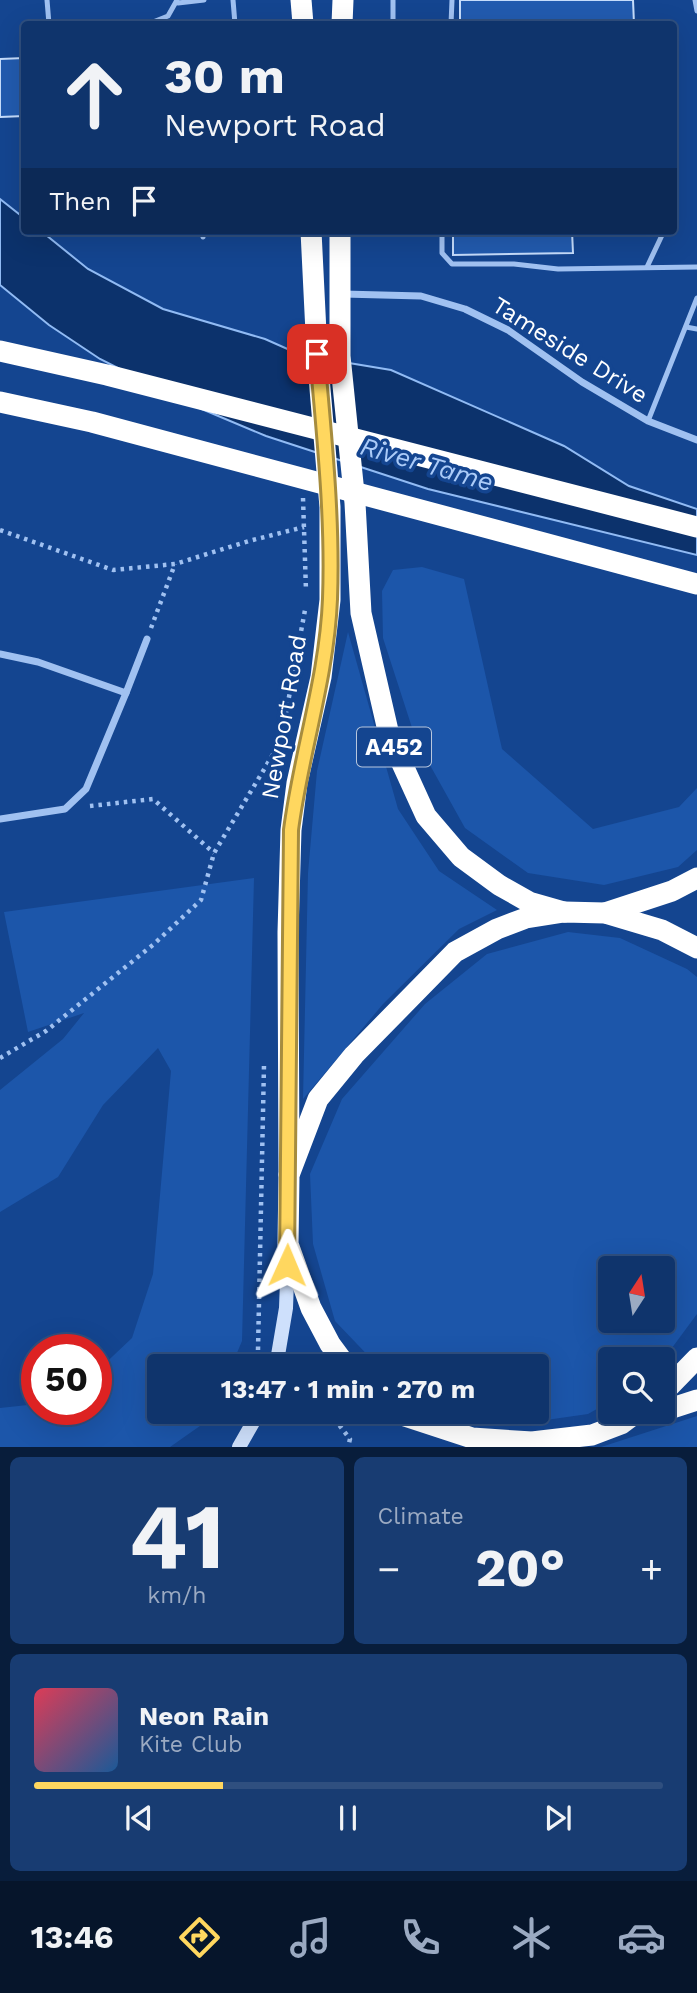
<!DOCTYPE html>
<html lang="en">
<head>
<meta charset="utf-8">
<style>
	:root { --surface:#0f346c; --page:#183c72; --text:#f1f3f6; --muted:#9baac2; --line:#2f4f7f; --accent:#ffd75f }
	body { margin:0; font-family:"Work Sans",sans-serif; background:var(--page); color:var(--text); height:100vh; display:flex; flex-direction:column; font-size:26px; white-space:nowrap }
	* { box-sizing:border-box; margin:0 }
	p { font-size:23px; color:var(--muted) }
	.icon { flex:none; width:38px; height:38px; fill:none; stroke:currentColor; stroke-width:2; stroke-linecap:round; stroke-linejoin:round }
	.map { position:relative; height:1447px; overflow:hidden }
	.sheet { display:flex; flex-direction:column; gap:10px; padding:10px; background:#081d3b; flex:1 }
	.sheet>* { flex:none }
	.top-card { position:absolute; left:21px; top:21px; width:656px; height:214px; border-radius:7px; box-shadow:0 7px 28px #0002,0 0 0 2px var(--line); background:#0f346c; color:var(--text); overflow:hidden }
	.needle { width:46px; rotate:12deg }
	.buttons { position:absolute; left:598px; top:1256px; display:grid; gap:14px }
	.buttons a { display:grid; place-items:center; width:77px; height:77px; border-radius:7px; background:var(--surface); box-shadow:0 7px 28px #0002,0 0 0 2px var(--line); font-size:35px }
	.speed { position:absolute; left:21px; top:1334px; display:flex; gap:14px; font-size:35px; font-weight:700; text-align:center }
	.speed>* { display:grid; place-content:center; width:91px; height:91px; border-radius:50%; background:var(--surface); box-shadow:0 7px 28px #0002,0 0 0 2px var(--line); line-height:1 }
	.speed .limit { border:10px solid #d22; background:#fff; color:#111 }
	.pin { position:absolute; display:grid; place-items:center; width:60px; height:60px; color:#fff; margin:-30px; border-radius:14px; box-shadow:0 4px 10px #0006 }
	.me { position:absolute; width:77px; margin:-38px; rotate:1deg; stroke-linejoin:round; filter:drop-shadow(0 0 5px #0008) }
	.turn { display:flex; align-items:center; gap:24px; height:147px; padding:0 28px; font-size:32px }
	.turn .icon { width:91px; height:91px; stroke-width:2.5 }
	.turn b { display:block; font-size:49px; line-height:60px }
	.then { display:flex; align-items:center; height:66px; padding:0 28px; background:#0003; gap:14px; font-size:26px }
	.big { font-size:52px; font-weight:700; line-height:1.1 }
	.sheet .card { flex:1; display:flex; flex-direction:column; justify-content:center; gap:10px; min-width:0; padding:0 24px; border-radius:10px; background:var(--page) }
	.sheet .dial { align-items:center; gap:0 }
	.dial b { font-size:91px; line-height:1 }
	.song { display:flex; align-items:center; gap:21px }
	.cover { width:84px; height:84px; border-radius:10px; background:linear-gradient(135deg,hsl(350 70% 55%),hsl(210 70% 35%)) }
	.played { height:7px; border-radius:4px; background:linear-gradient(90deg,var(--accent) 30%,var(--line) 30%) }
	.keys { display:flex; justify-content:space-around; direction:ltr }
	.heat { display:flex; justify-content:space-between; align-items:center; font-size:38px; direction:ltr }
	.sheet .tiles { flex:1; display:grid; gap:10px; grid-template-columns:1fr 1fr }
	.card:last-child { grid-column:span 2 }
	.trip { position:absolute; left:147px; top:1354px; width:402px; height:70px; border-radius:7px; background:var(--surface); box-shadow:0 7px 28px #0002,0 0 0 2px var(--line); font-weight:700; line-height:70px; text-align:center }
	.dock { display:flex; height:112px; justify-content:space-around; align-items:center; background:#06152b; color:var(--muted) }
	.dock .icon { width:49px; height:49px }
	.dock .selected { color:var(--accent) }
	.dock b { font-size:32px; color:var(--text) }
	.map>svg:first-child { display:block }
</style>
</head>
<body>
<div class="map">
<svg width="697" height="1447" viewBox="0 0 697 1447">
	<rect width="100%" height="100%" fill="#144590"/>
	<g fill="#1c56aa" fill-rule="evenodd">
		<polygon points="422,567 464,579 502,749 593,829 679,807 697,788 697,850 678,867 604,885 528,873 465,828 416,740 383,638 382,591 393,570"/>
		<polygon points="348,632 398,809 439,871 497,910 459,929 383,1004 303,1099 308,873 317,771"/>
		<polygon points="254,878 242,1341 231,1367 159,1367 159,1412 211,1412 207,1421 170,1447 0,1447 0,1408 37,1404 37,1409 96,1409 96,1372 132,1338 153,1274 171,1071 158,1048 103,1105 58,1177 0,1212 0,1090 63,1039 84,1013 28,1032 4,912"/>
		<path d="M568 932 620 938 687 969 697 977V1314L663 1360H611V1401L588 1414 532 1422 463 1412H537V1367H379L335 1321 313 1244 310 1174 342 1099 425 1004 487 954ZM611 1269H663V1321H611Z"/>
		<polygon points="697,1416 697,1447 601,1447"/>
	</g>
	<polygon fill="#0c326c" stroke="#91bbf4" stroke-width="2" points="0,199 24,218 24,231 41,231 88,269 163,309 265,339 301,355 391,370 564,446 629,486 697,509 697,555 428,489 266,436 185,402 100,359 49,325 0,285"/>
	<g fill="#225baf" stroke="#c6ddfc" stroke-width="2">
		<polygon points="460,0 633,0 634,24 460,24"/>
		<polygon points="24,58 24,116 0,117 0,59"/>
		<polygon points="453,231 572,231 573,253 453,255"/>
	</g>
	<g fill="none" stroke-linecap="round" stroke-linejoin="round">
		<g stroke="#a0c1f1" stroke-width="4.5" stroke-dasharray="3.5 5" stroke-linecap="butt">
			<polyline points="303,498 306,591"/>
			<polyline points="0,530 113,570 175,564 249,541 304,527"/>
			<polyline points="151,628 175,564"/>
			<polyline points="275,773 305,610"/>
			<polyline points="90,806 153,799 214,853"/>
			<polyline points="0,1058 46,1031 154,944 201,900 214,853 278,746"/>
			<polyline points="258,1350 264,1065"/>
			<polyline points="329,1412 350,1439 348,1447"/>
		</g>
		<g stroke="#a0c1f1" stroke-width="5">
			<polyline points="47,0 49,24"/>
			<polyline points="233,0 235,24"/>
			<polyline points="695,0 697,11"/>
			<polyline points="178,3 204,0"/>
			<polyline points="79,24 114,22 118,24"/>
			<polyline points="148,24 168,16 177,0"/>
			<polyline points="393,24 393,0"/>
			<polyline points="451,24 452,0"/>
			<polyline points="674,138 674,202"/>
			<polyline points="202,231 203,237"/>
			<polyline points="442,231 442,253 452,264 514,264 558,269 697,267"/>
			<polyline points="647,267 664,231"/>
			<polyline points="686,327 697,329"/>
			<polyline points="648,421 697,298"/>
		</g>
		<g stroke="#a0c1f1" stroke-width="7">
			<polyline points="343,294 421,296 465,309 508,330 582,382 648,421 697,440"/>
			<polyline points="0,654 38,662 126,693 147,639"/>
			<polyline points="0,819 65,809 86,789 126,693"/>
		</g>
		<g stroke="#cee0fc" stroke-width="14">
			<polyline points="276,1367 286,1308 288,1254"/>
			<polyline points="239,1447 259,1412"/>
		</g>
		<g stroke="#fff" stroke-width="21">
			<polyline points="301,0 303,24"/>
			<polyline points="342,24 343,0"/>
			<polyline points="340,231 340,356 355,503 361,613 389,735 426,816 461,857 499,885 529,902 564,912"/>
			<polyline points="0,351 107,375 697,527"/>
			<polyline points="0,402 92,422 697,584"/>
			<polyline points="605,913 672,891 697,878"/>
			<polyline points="289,1175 288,932 291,830 297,783 321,677 330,600 330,507 317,353 311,231"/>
			<polyline points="347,1367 330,1344 311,1308 288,1244 289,1175 318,1099 354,1055 455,952 497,929 526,918 564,912 605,913 662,930 697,948"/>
			<polyline points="663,1393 697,1358"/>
			<polyline points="663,1411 697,1400"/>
			<polyline points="401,1412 405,1416 472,1438 532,1442 592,1435 621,1424 637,1412"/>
		</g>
	</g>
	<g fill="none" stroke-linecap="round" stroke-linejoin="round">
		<defs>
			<path id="route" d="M287 1265 291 830C301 753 327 677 330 599 333 517 324 435 317 354"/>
		</defs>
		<use href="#route" stroke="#a68c3e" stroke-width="18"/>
		<use href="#route" stroke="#ffd75f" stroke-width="12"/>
	</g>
	<g text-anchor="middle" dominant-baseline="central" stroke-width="7" stroke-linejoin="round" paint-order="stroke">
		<rect fill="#144590" stroke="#b8c7de" stroke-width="2" x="357" y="727.5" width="74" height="39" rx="5"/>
		<g font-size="23" font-weight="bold" fill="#fff">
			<text x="394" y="747">A452</text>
		</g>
		<g font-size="24" fill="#fff" stroke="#144590">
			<text transform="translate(570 350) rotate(32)">Tameside Drive</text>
			<text transform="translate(284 717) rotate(-80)">Newport Road</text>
		</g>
		<g font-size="26" font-style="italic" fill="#abcbf8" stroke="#144590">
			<text transform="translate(427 464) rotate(16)">River Tame</text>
		</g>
	</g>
</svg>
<div class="buttons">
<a><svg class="needle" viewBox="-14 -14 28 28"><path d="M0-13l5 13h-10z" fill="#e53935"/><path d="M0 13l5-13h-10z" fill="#9baac2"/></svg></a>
<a><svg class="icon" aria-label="search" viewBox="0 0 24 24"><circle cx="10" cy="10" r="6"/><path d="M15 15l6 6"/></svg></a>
</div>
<div class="speed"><div class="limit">50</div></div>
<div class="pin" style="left:317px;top:354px;background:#d93025"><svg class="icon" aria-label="arrive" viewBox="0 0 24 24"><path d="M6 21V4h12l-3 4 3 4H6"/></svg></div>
<svg class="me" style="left:287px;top:1265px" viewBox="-20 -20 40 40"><path d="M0-17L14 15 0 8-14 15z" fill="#ffd75f" stroke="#fff" stroke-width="4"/></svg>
<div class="trip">13:47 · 1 min · 270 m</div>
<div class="top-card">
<div class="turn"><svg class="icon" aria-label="ahead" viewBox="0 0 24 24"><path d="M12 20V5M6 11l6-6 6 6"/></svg><div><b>30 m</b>Newport Road</div></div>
<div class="then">Then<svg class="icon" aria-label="arrive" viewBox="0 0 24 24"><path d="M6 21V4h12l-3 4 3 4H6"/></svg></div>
</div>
</div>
<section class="sheet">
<div class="tiles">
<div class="card dial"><b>41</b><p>km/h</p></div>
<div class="card"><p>Climate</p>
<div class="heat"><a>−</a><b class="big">20°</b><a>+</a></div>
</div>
<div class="card">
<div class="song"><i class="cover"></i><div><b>Neon Rain</b><p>Kite Club</p></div></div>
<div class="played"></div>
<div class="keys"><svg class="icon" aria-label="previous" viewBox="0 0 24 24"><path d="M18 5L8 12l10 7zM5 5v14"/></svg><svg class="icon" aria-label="pause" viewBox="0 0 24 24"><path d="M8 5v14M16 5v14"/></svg><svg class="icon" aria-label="next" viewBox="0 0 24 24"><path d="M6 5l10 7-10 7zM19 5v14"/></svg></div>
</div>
</div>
</section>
<nav class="dock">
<b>13:46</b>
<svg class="icon selected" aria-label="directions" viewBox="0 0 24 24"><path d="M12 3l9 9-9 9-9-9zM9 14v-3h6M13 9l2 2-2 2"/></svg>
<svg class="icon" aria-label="music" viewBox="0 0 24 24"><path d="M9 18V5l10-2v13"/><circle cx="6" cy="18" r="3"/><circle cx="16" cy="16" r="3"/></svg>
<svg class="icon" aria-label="phone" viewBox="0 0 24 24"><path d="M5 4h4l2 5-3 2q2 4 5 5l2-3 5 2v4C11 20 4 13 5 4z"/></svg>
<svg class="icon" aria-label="climate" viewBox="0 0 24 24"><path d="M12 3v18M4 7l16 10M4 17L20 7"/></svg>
<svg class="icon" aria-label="car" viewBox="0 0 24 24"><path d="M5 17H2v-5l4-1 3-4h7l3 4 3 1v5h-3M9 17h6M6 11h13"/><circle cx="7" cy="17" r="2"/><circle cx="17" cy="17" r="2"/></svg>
</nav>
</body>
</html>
